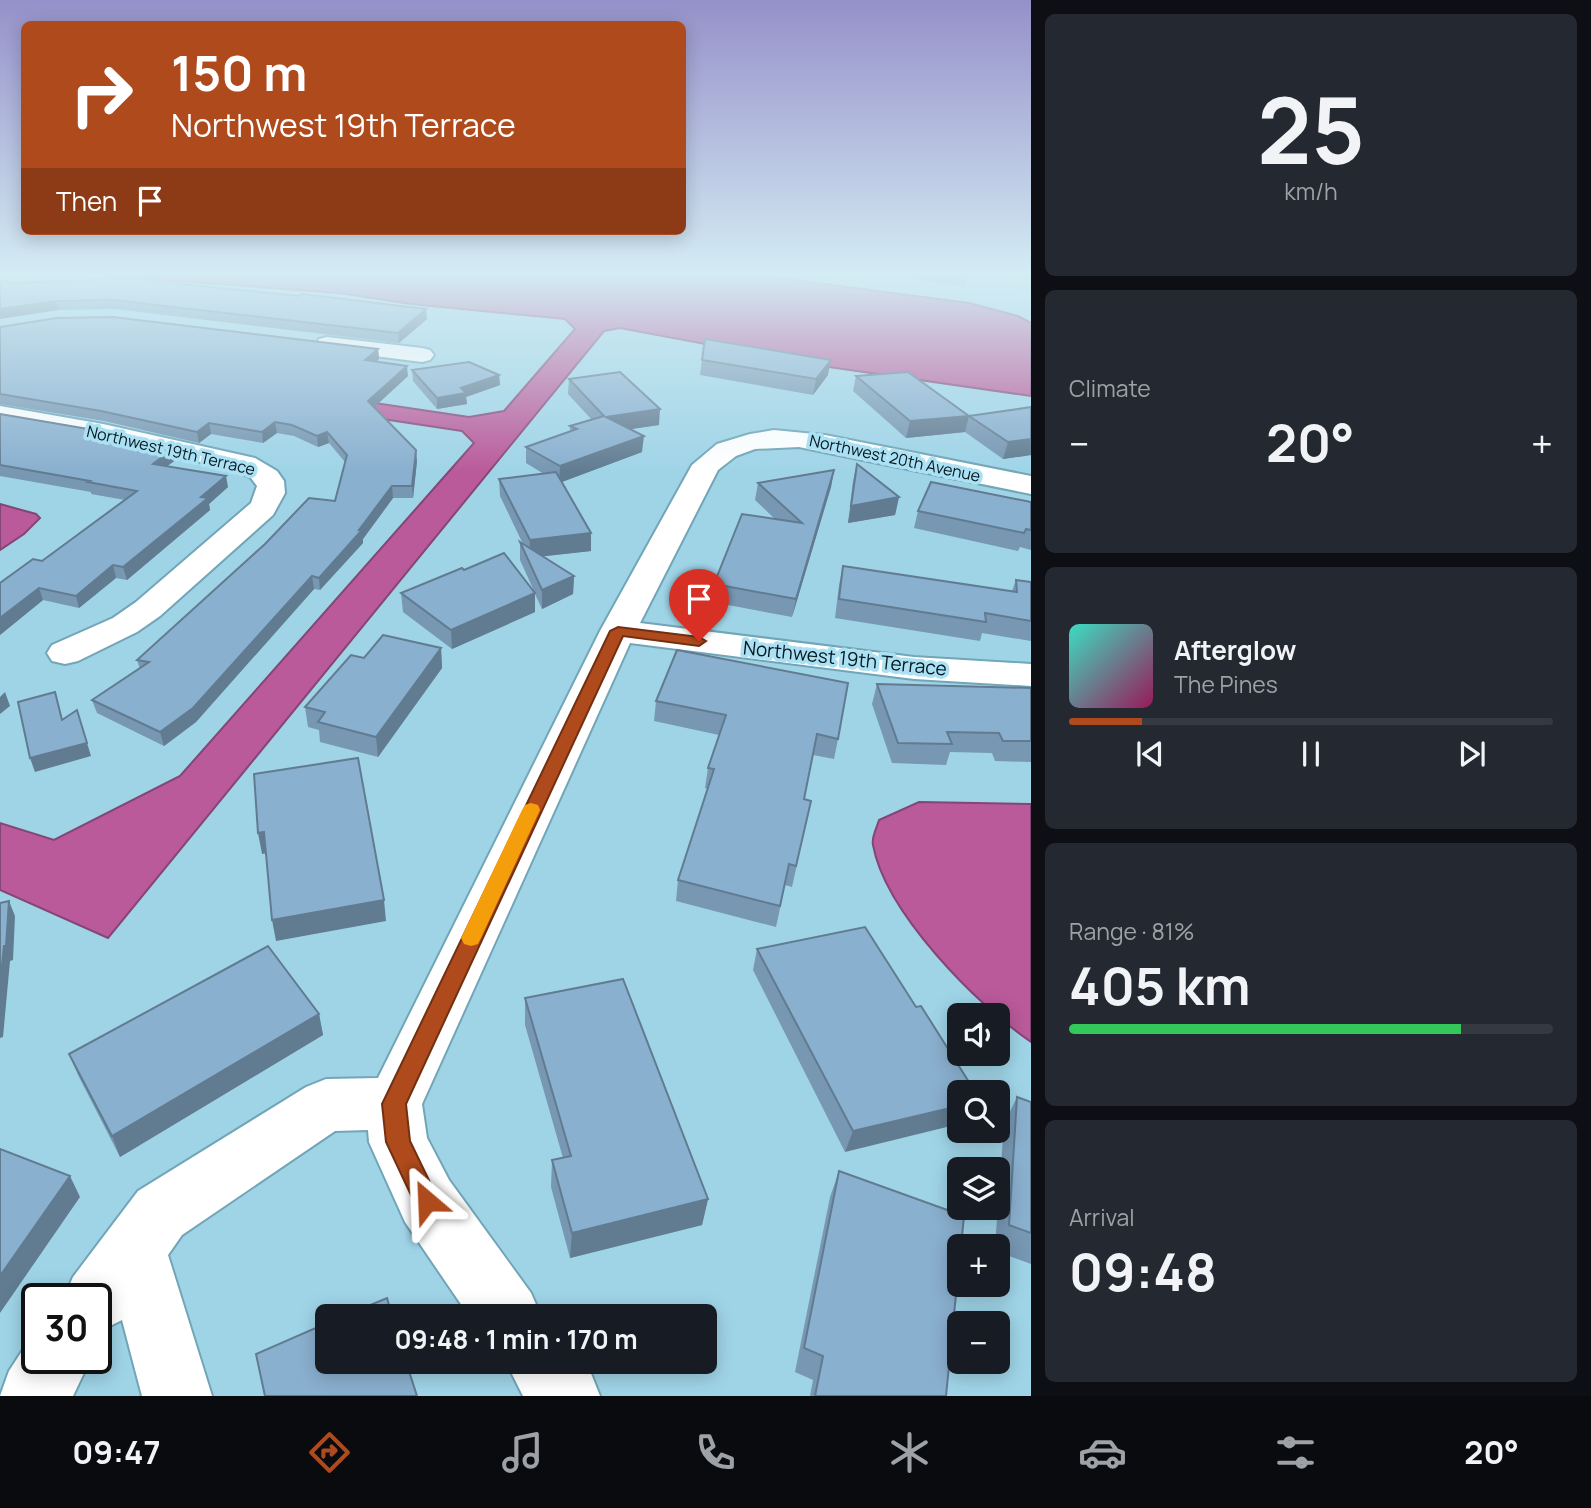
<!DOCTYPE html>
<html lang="en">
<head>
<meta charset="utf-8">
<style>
	:root { --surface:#171b24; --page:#242831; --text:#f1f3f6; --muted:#9ea1a6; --line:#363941; --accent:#af4a1c }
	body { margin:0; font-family:Manrope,sans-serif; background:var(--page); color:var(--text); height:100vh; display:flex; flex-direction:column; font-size:26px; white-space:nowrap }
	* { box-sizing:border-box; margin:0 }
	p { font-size:23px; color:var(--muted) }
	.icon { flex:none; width:38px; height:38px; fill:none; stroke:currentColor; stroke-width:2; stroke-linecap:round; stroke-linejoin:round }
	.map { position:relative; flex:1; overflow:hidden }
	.drawer { display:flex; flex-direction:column; gap:14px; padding:14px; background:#0d0f14; width:560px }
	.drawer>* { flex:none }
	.banner { position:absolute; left:21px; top:21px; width:665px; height:214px; border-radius:10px; box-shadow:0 4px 18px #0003; background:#af4a1c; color:#fff; overflow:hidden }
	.buttons { position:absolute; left:947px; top:1003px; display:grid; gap:14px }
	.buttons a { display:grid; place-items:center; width:63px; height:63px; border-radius:10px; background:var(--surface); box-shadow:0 4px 18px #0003; font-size:35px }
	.speed { position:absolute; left:21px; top:1283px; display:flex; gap:14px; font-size:35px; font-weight:700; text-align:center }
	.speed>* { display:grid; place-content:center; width:91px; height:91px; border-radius:50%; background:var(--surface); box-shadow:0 4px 18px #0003; line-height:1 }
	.speed .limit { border:4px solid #111; border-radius:10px; background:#fff; color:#111 }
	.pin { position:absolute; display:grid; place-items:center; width:60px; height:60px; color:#fff; margin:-72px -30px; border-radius:50% 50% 50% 0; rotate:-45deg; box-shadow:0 0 7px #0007 }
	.pin .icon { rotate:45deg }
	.me { position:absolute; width:77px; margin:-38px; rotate:334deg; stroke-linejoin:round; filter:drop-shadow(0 0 5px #0008) }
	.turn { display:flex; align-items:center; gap:24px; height:147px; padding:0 35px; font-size:32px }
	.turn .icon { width:91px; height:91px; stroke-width:2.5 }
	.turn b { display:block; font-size:49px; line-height:60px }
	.then { display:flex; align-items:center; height:66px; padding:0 35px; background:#0003; gap:14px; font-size:26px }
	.big { font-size:52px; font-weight:700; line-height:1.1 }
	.drawer .tile { flex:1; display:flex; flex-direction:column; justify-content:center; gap:10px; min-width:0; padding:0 24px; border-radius:10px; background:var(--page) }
	.drawer .dial { align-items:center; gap:0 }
	.dial b { font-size:91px; line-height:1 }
	.song { display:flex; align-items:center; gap:21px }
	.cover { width:84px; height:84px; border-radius:10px; background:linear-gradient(135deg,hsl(170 70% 55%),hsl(330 70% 35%)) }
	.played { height:7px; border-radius:4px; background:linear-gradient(90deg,var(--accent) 15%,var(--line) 15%) }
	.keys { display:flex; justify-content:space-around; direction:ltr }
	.heat { display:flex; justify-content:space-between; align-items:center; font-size:38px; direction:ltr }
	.charge { height:10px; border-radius:5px; background:linear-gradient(90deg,#34c759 81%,var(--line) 0) }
	.trip { position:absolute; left:315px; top:1304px; width:402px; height:70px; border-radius:10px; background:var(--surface); box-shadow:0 4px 18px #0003; font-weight:700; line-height:70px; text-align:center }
	.tabs { display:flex; height:112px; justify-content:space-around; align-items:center; background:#090b0e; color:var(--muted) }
	.tabs .icon { width:49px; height:49px }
	.tabs .active { color:var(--accent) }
	.tabs b { font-size:32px; color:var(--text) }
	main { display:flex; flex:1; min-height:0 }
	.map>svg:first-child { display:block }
</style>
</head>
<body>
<main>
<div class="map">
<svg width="1031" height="1396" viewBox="0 0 1031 1396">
	<rect width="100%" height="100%" fill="#9fd4e7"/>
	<g fill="#ba5a9a" stroke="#834675" stroke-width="2">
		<polygon points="109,276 764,276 969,303 1018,316 1031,323 1031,396 822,366 620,328 604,331 108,938 0,890 0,823 54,840 180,776 474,443 462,431 316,409 0,347 469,417 504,411 575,329 565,319 411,304 339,293"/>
		<polygon points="0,504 36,514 40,518 24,534 0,550"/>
		<path d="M919 802 1031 804V1042C977 1005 885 912 873 845 871 838 877 827 879 820Z"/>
	</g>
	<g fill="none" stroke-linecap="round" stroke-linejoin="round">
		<defs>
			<g id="minor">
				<polygon points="327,337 422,348 430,350 434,355 430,360 422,362 319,349 316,344 319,339"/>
				<polygon points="0,406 103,424 255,458 277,471 284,481 285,493 273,515 160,616 137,632 78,661 65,664 52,661 47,653 52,645 113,618 136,602 251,503 257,486 251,478 236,470 103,440 0,422"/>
				<polygon points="774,430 825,435 1031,476 1031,494 799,447 755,449 736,456 718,470 640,623 914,657 1031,664 1031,686 914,679 630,643 422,1104 427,1138 449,1180 531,1293 541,1316 469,1316 405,1222 369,1142 368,1130 335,1131 182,1235 168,1255 212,1396 142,1396 122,1320 96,1333 96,1298 64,1298 73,1277 138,1191 306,1087 326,1079 378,1078 600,631 692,465 717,444 750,434"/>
				<polygon points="37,1332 37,1358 91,1358 73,1396 0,1396 9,1371 33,1334"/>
				<polygon points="506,1362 582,1362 590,1371 600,1396 523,1396"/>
			</g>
		</defs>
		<use href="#minor" stroke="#71a5b7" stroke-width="4"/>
		<use href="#minor" fill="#fff" fill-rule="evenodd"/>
	</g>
	<g fill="#7797b2">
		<polygon points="968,276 965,286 938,284 939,282 893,277"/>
		<polygon points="8,283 427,319 399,343 115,309 59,310"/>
		<polygon points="0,327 378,349 379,359 377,362 408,376 374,407 417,461 413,498 393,498 363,539 363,543 320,590 314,589 196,722 164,746 97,713 92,700 140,669 137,660 335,501 345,462 329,443 318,447 294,436 277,433 263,443 211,434 199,443 104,421 0,404"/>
		<polygon points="702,360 828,375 813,395 700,375"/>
		<polygon points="412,370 499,375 500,385 466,397 467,404 437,409 413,381"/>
		<polygon points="856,376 969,416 1031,407 1031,455 1003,459 965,432 906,438 853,391"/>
		<polygon points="569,379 659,425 630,429 642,452 562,482 591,533 591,551 543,556 574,576 573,594 542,609 535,594 535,612 452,649 403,612 401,593 464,570 534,591 520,560 520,542 523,544 500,496 499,479 544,474 526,463 526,447 570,432 570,426 592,420 568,394"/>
		<polygon points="0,414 177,459 167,466 228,487 209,504 210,510 127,580 116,578 79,608 43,600 0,635 42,561 125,500 91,494 91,492 0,476"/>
		<polygon points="857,464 899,497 895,515 848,523 853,481"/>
		<polygon points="834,470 831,487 792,617 712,602 714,584 775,519 755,500 758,483"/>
		<polygon points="1031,502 1031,550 1020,547 1018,551 914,528 918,511"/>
		<polygon points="843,566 1012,591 1016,580 1031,582 1031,641 982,633 980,641 835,618 839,585"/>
		<polygon points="441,648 442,668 378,757 320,742 319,730 308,727 305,707 364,658"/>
		<polygon points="877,684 1031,688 1031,762 995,761 992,753 950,752 946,765 892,763 872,704"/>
		<polygon points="656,701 838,739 834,759 813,755 804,799 811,801 792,887 785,885 776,927 676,901 678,880 708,789 705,788 708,768 719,735 654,721"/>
		<polygon points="757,949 916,1007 845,1152 753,970"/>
		<polygon points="525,998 708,1199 702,1225 570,1258 551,1187 552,1160 563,1158 525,1025"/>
		<polygon points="319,1014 323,1035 120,1157 78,1075 69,1054"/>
		<polygon points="1017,1097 1031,1102 1031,1264 998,1252 998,1246 995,1246 1004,1124"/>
		<polygon points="839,1171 946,1396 810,1396 813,1380 795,1372 830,1197"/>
	</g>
	<g fill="#617b91">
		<polygon points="56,301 59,310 0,319 0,309"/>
		<polygon points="426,309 427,319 399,343 398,333"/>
		<polygon points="378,349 379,359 366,370 365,360"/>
		<polygon points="831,360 828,375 813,395 816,379"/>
		<polygon points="407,366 408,376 369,412 368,401"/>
		<polygon points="499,375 500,385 466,397 467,404 437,409 437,398"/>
		<polygon points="660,409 659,425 605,433 606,417"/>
		<polygon points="969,416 965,432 906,438 910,421"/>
		<polygon points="275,422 277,433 263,443 262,432"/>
		<polygon points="209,423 211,434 199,443 197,432"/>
		<polygon points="327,432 329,443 318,447 317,436"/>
		<polygon points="644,436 642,452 559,483 560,466"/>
		<polygon points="1031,439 1031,455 1003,459 1008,442"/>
		<polygon points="174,448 177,459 155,475 153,464"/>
		<polygon points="416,450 417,461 413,498 412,486"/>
		<polygon points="834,470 831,487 792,617 796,599"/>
		<polygon points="226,476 228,487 209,504 210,510 127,580 123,567 201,497"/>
		<polygon points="392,486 393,498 363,539 363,543 320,590 319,578 359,530"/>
		<polygon points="899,497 895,515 848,523 851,506"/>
		<polygon points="591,533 591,551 529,558 530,540"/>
		<polygon points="113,565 116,578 79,608 76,596"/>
		<polygon points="312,576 314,589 196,722 164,746 160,732"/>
		<polygon points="574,576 573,594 542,609 542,590"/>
		<polygon points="39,588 43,600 0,635 0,618"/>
		<polygon points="535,593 535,612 452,649 451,630"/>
		<polygon points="441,648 442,668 378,757 376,737"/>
		<polygon points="5,692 10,706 0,714 0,697"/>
		<polygon points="77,710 91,756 35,772 30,758"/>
		<polygon points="264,832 269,853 262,854 258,833"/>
		<polygon points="384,900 386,921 276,941 272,920"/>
		<polygon points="9,901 15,916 13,960 10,961 3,1037 0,1038 0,984"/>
		<polygon points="319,1014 323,1035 120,1157 112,1136"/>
		<polygon points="959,1106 959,1124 845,1152 853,1131"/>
		<polygon points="70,1176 80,1197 0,1313 0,1276"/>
		<polygon points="708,1199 702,1225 570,1258 572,1233"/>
	</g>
	<g fill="#8ab0cf" stroke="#617b91" stroke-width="2">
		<polygon points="132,279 299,296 302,294 426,309 398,333 113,300 56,301 0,309 0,282 7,281 8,283"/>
		<polygon points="113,317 378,349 365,360 407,366 368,401 416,450 412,486 392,486 359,530 362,530 319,578 312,576 193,708 160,732 92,700 149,662 137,660 265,544 309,498 335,501 347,455 327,432 317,436 292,425 275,422 262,432 209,423 197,432 101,411 0,394 0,327 57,318"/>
		<polygon points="705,339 831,360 816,379 702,360"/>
		<polygon points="469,362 499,375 461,388 466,393 437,398 412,370"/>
		<polygon points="620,372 660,409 606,417 644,436 560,466 526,447 577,429 570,426 604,416 569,379"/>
		<polygon points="908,372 969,416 1031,407 1031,439 1008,442 969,416 910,421 856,376"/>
		<polygon points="0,414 100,431 174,448 153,464 226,476 201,497 208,498 123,567 113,565 76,596 39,588 0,618 0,583 33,559 42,561 137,491 88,482 90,481 0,465"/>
		<polygon points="857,464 899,497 851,506"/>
		<polygon points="834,470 796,599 714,584 742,514 802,523 758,483"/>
		<polygon points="556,472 591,533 530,540 499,479"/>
		<polygon points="931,482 1031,502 1031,530 1026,529 1024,533 918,511"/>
		<polygon points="520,542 574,576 542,590"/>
		<polygon points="504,553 535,593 451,630 401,593 462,568 464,570"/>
		<polygon points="843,566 1017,592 1016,580 1031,582 1031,621 985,613 986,622 839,599"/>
		<polygon points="383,635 441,648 376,737 318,722 325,712 305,707 351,655 364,658"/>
		<polygon points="677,650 848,683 838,739 817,734 804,799 811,801 796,866 789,864 780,906 678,880 714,769 708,768 726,715 656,701"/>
		<polygon points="877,684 1031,688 1031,741 1003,741 999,733 947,732 952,744 898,743"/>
		<polygon points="55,692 62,720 77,710 87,743 30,758 18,702"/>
		<polygon points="358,758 384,900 272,920 264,832 258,833 254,774"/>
		<polygon points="9,901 6,946 4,946 0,984 0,903"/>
		<polygon points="865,927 916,1007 921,1006 974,1090 974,1092 959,1092 959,1106 853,1131 757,949"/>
		<polygon points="268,946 319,1014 112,1136 69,1054"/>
		<polygon points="623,979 708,1199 572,1233 552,1160 571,1156 525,998"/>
		<polygon points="1017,1097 1031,1102 1031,1233 1009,1225"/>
		<polygon points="0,1149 70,1176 0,1276"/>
		<polygon points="839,1171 964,1216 961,1246 959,1246 959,1264 946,1396 815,1396 823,1356 804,1348"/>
		<polygon points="387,1298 392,1316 344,1316"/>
		<polygon points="327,1323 327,1362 406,1362 417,1396 265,1396 256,1354"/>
	</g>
	<linearGradient id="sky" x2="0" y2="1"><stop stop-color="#9590c9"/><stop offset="0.58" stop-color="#d4ecf4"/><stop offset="1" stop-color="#d4ecf4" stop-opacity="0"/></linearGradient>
	<rect width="1031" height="472" fill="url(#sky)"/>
	<polygon fill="#af4a1c" stroke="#723012" stroke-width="2" points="618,627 699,637 706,641 699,646 623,636 406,1104 410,1141 439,1201 436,1210 427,1214 418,1210 386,1142 382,1104 598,656 610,631"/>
	<polygon fill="#f59e0b" points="531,803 538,805 540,810 481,938 478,944 471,946 464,944 461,938 522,810 525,805"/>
	<g text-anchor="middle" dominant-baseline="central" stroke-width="7" stroke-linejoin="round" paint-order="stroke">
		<g font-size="16" fill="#041920" stroke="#ace1f4">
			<text transform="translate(171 450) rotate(13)">Northwest 19th Terrace</text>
			<text transform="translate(895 458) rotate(12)">Northwest 20th Avenue</text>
		</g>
		<g font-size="19" fill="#041920" stroke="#ace1f4">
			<text transform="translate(845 658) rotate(6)">Northwest 19th Terrace</text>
		</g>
	</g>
</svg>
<div class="buttons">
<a><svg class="icon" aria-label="sound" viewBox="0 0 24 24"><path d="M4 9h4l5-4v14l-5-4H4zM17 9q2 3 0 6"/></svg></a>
<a><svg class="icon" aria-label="search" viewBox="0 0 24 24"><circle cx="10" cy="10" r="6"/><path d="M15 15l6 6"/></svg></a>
<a><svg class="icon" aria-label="layers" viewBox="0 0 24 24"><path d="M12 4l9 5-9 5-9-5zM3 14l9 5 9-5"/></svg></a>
<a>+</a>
<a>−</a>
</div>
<div class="speed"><div class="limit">30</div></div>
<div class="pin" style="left:699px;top:641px;background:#d93025"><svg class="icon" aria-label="arrive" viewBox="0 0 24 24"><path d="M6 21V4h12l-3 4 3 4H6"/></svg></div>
<svg class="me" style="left:427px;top:1201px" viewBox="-20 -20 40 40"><path d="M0-17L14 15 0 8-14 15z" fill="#af4a1c" stroke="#fff" stroke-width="4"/></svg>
<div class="trip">09:48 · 1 min · 170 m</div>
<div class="banner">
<div class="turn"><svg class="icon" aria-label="right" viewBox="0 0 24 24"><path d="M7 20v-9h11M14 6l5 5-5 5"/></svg><div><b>150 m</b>Northwest 19th Terrace</div></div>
<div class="then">Then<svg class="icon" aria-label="arrive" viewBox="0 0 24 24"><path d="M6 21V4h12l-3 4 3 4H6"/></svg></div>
</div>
</div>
<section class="drawer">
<div class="tile dial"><b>25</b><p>km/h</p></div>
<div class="tile"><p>Climate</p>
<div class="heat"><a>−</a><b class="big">20°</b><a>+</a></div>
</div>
<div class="tile">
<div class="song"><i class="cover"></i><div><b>Afterglow</b><p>The Pines</p></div></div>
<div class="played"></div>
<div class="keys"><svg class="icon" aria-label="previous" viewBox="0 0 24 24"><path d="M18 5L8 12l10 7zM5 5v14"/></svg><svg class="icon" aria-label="pause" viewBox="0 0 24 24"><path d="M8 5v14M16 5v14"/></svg><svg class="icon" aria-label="next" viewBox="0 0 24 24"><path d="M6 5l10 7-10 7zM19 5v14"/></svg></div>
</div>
<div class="tile"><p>Range · 81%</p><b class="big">405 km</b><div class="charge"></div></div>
<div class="tile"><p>Arrival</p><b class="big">09:48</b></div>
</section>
</main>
<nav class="tabs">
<b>09:47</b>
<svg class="icon active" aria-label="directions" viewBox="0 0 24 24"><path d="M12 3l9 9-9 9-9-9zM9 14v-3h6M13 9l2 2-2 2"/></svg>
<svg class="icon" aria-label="music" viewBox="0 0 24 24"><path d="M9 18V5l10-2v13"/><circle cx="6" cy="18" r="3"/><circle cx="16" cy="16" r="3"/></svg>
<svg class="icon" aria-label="phone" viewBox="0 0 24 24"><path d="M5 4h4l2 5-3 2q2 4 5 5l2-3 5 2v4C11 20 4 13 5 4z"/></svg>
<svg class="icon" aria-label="climate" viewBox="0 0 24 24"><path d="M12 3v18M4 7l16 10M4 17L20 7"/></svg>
<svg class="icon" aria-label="car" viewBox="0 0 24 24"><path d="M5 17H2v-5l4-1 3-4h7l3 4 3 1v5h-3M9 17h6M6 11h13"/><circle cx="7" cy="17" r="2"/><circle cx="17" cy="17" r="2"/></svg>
<svg class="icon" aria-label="filters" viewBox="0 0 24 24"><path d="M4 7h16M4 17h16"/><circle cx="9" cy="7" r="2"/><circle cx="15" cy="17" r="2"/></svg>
<b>20°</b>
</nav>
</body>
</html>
